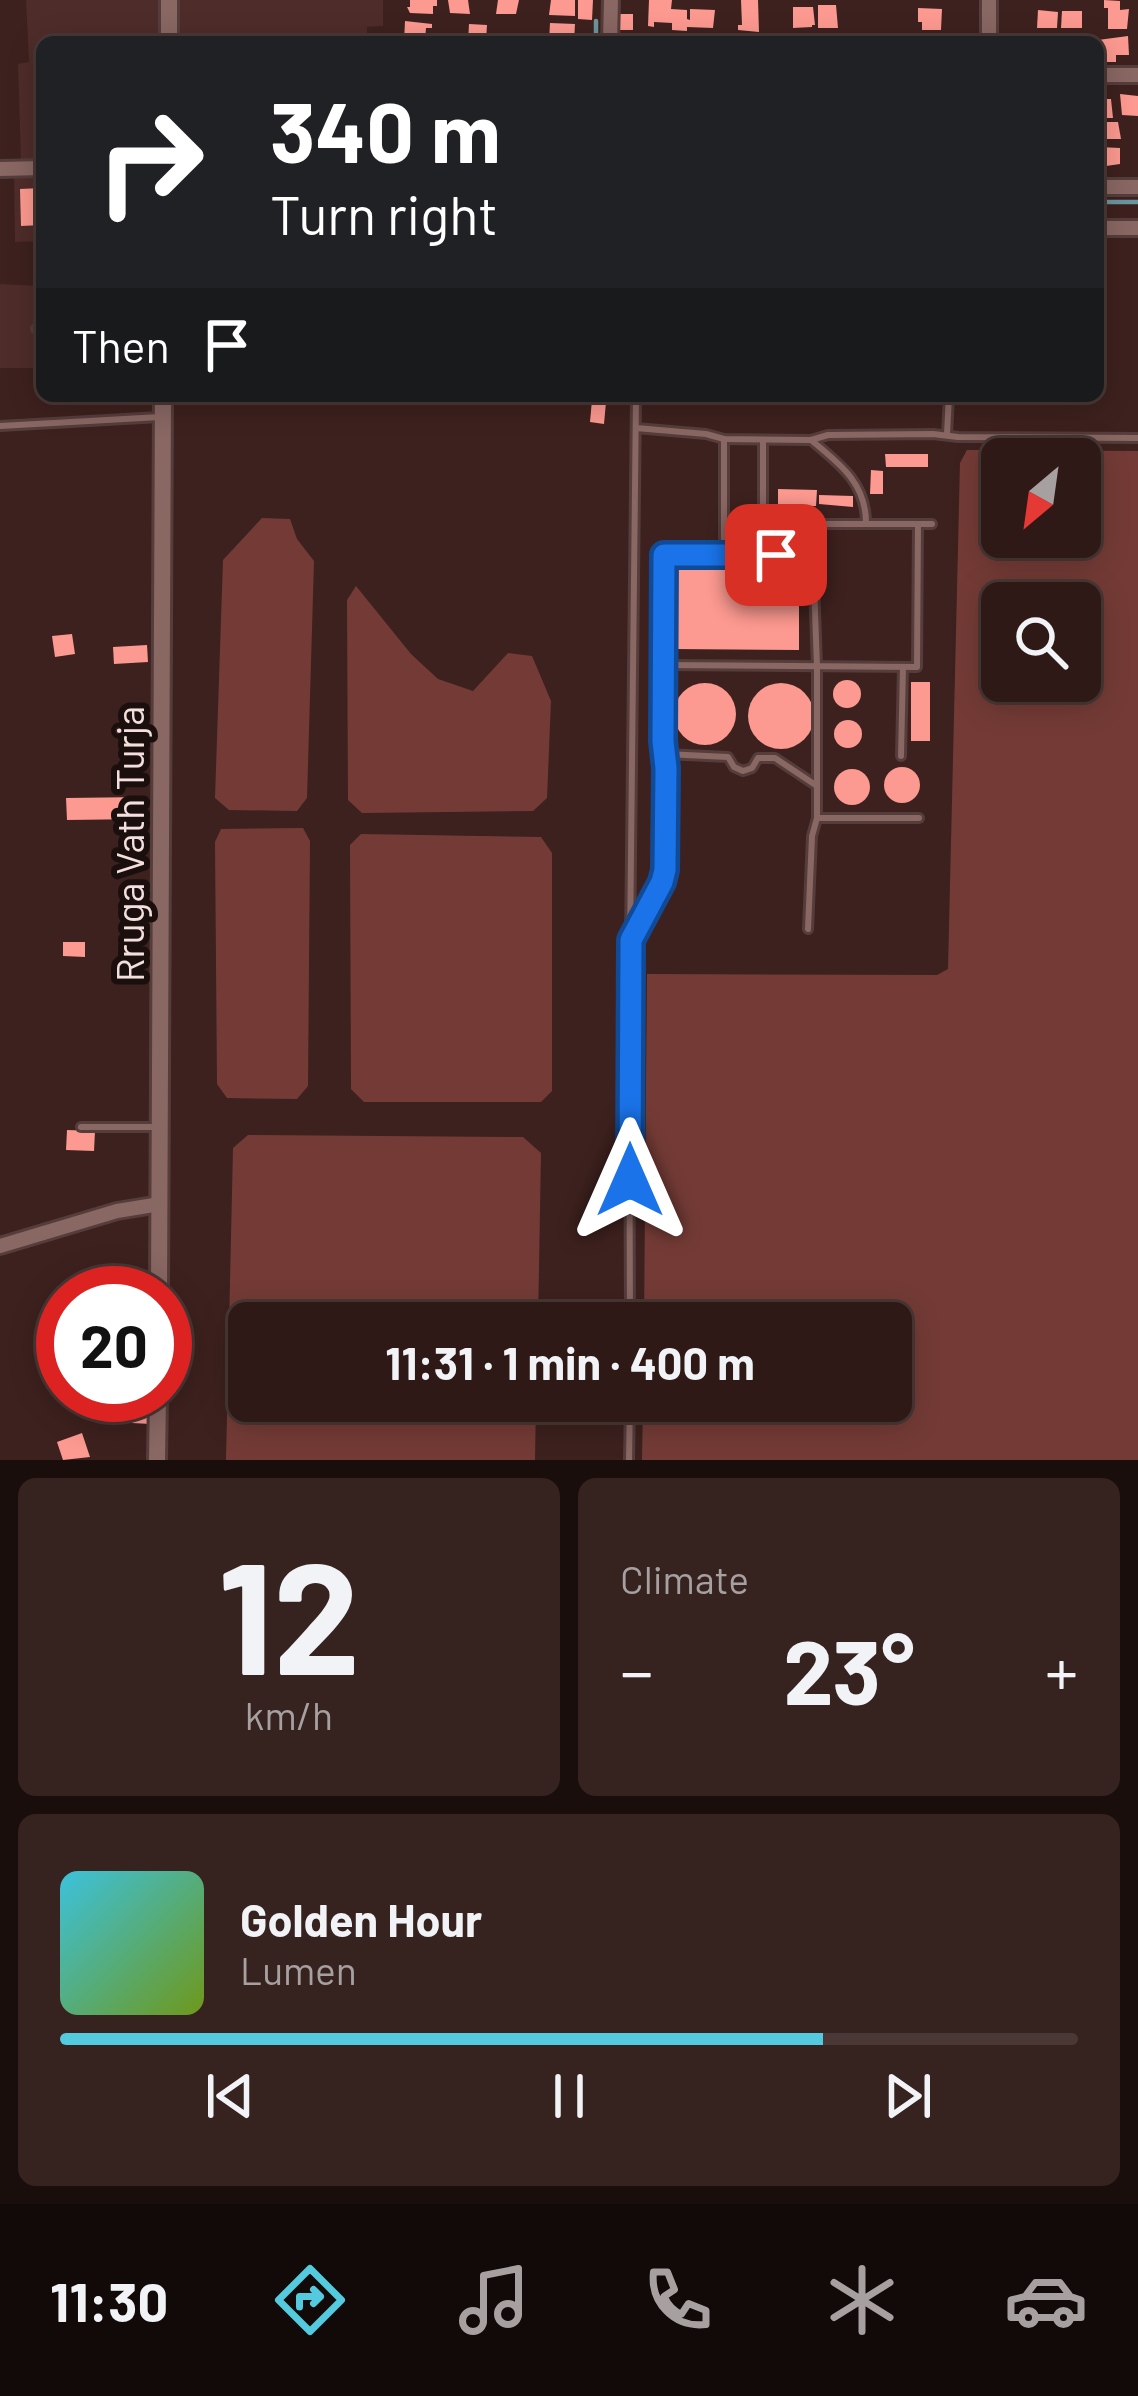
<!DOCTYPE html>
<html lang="en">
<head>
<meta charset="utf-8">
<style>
	:root { --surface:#2e1916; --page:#36221f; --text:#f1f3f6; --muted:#a7a0a1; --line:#493835; --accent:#54cade }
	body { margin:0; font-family:Barlow,sans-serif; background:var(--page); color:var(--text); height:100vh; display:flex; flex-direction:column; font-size:45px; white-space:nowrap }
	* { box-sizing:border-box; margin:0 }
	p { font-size:39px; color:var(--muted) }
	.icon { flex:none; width:66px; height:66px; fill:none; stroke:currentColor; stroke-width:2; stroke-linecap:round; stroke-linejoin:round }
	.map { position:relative; height:1460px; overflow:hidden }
	.side { display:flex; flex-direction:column; gap:18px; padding:18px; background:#190e0c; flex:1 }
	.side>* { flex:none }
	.top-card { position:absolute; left:36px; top:36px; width:1068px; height:366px; border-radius:18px; box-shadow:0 6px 30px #0003,0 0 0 3px var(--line); background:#202124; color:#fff; overflow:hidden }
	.needle { width:78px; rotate:209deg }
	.buttons { position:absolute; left:981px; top:438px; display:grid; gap:24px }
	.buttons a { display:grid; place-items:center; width:120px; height:120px; border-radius:18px; background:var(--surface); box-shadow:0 6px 30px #0003,0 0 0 3px var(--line); font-size:60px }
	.speed { position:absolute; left:36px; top:1266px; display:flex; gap:24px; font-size:60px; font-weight:700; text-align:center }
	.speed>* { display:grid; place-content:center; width:156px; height:156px; border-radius:50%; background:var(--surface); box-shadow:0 6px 30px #0003,0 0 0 3px var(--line); line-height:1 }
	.speed .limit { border:18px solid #d22; background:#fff; color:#111 }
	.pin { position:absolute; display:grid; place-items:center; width:102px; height:102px; color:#fff; margin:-51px; border-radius:24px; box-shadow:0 6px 18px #0006 }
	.me { position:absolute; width:132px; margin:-66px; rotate:0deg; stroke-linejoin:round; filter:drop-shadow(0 0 9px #0008) }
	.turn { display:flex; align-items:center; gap:42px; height:252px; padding:0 36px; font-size:54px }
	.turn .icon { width:156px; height:156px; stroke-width:2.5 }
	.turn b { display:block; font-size:84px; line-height:102px }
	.then { display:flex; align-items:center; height:114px; padding:0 36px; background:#0003; gap:24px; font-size:45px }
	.big { font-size:90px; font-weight:700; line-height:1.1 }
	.side .card { flex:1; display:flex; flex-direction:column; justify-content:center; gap:18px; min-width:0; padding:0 42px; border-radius:18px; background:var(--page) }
	.side .dial { align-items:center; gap:0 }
	.dial b { font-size:156px; line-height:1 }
	.song { display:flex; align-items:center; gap:36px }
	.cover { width:144px; height:144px; border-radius:18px; background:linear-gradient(135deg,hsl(190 70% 55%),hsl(80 70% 35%)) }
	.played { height:12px; border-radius:6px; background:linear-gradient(90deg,var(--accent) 75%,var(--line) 75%) }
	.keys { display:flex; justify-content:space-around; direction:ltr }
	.heat { display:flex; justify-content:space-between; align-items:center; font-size:66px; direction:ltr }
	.side .tiles { flex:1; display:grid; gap:18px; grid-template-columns:1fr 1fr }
	.card:last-child { grid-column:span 2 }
	.trip { position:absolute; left:228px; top:1302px; width:684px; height:120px; border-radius:18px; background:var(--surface); box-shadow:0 6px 30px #0003,0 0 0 3px var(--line); font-weight:700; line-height:120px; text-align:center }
	.tab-bar { display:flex; height:192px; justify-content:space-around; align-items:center; background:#120a09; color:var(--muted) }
	.tab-bar .icon { width:84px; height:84px }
	.tab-bar .selected { color:var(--accent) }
	.tab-bar b { font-size:54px; color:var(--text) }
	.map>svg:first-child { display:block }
</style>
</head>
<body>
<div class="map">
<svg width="1138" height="1460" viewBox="0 0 1138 1460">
	<rect width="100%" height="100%" fill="#3d211e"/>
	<g fill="#4e2c29">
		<polygon points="26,0 163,0 163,42 42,42 42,162 21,162 18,64 29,62"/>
		<polygon points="173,0 383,0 383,26 367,27 367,42 173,42"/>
		<polygon points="42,175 42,241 15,242 14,176"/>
		<polygon points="0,284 42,286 42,368 0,368"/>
	</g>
	<g fill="#743b36" fill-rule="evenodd">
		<path d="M967 450 1138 451V1460H642L643 1401H891V1323H644L647 974 937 975 948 969 960 463ZM1080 459V537H1002V459ZM1002 603H1080V681H1002Z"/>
		<polygon points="262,518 290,519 297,539 314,561 307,798 297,811 229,810 215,798 223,560"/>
		<polygon points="356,586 411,654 438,679 473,691 508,653 532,656 551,701 547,798 533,811 362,813 348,800 347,600"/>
		<polygon points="303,828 310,841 308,1086 297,1099 227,1098 217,1084 215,842 221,829"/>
		<polygon points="361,834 541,837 552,853 552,1091 541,1102 364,1102 351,1089 350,845"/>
		<polygon points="248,1135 523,1137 541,1153 538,1323 249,1323 249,1401 536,1401 535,1460 226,1460 233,1148"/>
	</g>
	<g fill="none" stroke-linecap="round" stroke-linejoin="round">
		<g stroke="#6a969d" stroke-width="4.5">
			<polyline points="596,21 596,42"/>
			<polyline points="1098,202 1138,202"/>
		</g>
	</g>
	<g fill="#fc9990">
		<polygon points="410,0 437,0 437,6 433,6 433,14 410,13 407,7 410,7"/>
		<polygon points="448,0 468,0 470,14 450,13"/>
		<polygon points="498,0 519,0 516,14 496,14"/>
		<polygon points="551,0 575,0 575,16 549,15"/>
		<polygon points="578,0 593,0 592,20 578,19"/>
		<polygon points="649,0 672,0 671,9 687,10 687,19 690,20 690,9 715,10 713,28 687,27 687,31 672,30 672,23 654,22 654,27 648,26"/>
		<polygon points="741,0 758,0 759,32 738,30 738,25 742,25"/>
		<polygon points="1104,0 1120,1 1120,10 1129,9 1127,29 1108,29 1108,8 1104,8"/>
		<polygon points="818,5 836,5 838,28 818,28"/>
		<polygon points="793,7 813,7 815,25 812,25 812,27 793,28"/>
		<polygon points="918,8 942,9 941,30 922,30 922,22 918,22"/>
		<polygon points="1038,10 1058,12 1057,28 1037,28"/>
		<polygon points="1062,11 1082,11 1082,28 1061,28"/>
		<polygon points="614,14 633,14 633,30 615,30"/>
		<polygon points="405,21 432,24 432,28 426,28 425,41 404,42"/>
		<polygon points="550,23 575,24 574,42 549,42"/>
		<polygon points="469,24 487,25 486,42 468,42"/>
		<polygon points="1128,36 1129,55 1116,55 1116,62 1098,62 1098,40"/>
		<polygon points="1120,94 1138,96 1138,116 1122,115"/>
		<polygon points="1098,99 1111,99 1113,118 1098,118"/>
		<polygon points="1101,122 1118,122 1121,139 1101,139"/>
		<polygon points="1099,147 1120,148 1120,164 1099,167"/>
		<polygon points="42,188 42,225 21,226 20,189"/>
		<polygon points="592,400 606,402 604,424 590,422"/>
		<polygon points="885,454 928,454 928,467 886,467"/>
		<polygon points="871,470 883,471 883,494 870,494"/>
		<polygon points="778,489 817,490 816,506 778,506"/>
		<polygon points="819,495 853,496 853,507 819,504"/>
		<polygon points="672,563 799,563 799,650 672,649"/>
		<polygon points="72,634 75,654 55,657 52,636"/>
		<polygon points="147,645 148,662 114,664 113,647"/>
		<circle cx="847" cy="694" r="14"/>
		<rect x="911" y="682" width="19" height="59"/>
		<circle cx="781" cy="716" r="33"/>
		<circle cx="705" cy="714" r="31"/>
		<circle cx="848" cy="734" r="14"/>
		<circle cx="902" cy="785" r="18"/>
		<circle cx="852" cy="787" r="18"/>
		<polygon points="143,797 143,819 67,820 66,798"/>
		<polygon points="63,942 85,942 85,957 63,956"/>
		<polygon points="67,1130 95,1131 94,1151 66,1150"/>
		<polygon points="133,1406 152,1407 151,1424 132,1423"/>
		<polygon points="82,1433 90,1457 63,1460 57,1442"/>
	</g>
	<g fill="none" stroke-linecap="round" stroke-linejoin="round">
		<defs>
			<g id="service">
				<polyline points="36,329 42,330"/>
				<polyline points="0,426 160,417"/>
				<polyline points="636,428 706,434 724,439 811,440 828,435 933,434 958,437 1138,438"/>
				<polyline points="947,434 949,396"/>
				<polyline points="724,439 724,538 763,538 763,440"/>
				<path d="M811 440C840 464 866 483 866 523"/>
				<polyline points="813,553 814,524 932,524"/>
				<polyline points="664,665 917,667 918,524"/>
				<polyline points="665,754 728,757 734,767 743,771 752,768 758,758 775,758 817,786"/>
				<polyline points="901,756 903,667"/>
				<polyline points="817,818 919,818"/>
				<polyline points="632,936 662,882 665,870 664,555 813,555 817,667 817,818 812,836 808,929"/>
				<polyline points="81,1127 156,1127"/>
				<polyline points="630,1323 629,1037 636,396"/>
				<polyline points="629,1460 630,1401"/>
			</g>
			<g id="minor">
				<polyline points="610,42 611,0"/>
				<polyline points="989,42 989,0"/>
				<polyline points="1098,75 1138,75"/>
				<polyline points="0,169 42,168"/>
				<polyline points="1098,187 1138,187"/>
				<polyline points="1098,228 1138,228"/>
				<polyline points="0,1246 117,1211 160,1204"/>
			</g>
			<g id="tertiary">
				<polyline points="169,42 169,0"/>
				<polyline points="159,1293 163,396"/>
				<polyline points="157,1460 158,1395"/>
			</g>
		</defs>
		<use href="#service" stroke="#553d3b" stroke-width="12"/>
		<use href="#minor" stroke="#553d3b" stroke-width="20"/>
		<use href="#tertiary" stroke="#553d3b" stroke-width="22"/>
		<use href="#service" stroke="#896763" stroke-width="6"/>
		<use href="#minor" stroke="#896763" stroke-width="14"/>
		<use href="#tertiary" stroke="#896763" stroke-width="16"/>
	</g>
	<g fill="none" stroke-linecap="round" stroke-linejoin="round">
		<defs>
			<polyline id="route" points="630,1180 631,940 662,882 665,870 666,768 663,741 664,555 776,555"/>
		</defs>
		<use href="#route" stroke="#114b97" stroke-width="30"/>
		<use href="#route" stroke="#1a73e8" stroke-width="21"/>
	</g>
	<g text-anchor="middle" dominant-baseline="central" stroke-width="12" stroke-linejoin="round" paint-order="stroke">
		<g font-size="39" fill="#f3e0dd" stroke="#1b0f0d">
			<text transform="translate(128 844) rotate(-90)">Rruga Vath Turja</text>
		</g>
	</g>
</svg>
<div class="buttons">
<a><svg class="needle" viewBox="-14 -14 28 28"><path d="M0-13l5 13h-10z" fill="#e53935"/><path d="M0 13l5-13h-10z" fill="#a7a0a1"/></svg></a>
<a><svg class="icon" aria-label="search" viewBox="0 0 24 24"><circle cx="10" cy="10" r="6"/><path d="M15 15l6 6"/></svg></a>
</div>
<div class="speed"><div class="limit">20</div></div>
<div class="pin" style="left:776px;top:555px;background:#d93025"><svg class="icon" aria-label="arrive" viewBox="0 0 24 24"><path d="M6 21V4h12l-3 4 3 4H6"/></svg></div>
<svg class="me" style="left:630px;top:1180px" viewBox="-20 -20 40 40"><path d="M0-17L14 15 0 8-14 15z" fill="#1a73e8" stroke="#fff" stroke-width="4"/></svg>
<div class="trip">11:31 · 1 min · 400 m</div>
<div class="top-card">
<div class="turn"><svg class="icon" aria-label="right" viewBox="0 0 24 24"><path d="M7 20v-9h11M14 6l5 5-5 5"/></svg><div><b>340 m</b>Turn right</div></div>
<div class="then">Then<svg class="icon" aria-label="arrive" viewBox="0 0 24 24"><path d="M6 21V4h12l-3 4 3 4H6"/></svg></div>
</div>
</div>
<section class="side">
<div class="tiles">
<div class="card dial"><b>12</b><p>km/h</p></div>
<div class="card"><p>Climate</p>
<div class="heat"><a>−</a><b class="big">23°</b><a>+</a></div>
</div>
<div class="card">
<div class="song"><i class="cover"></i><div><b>Golden Hour</b><p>Lumen</p></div></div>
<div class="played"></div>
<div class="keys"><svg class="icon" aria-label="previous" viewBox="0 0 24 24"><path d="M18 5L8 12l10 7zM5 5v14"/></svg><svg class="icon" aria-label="pause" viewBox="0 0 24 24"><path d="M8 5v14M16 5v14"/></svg><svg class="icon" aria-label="next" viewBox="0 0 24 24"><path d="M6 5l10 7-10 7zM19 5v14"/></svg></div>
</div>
</div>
</section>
<nav class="tab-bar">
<b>11:30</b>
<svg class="icon selected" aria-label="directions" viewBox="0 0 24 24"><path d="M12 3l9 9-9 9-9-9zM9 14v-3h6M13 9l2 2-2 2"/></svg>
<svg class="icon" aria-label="music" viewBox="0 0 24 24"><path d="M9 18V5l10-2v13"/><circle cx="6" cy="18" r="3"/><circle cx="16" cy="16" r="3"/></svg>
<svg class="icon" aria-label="phone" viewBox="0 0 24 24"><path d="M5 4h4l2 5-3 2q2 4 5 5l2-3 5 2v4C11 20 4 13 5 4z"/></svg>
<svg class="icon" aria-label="climate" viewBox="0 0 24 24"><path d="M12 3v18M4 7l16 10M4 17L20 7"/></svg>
<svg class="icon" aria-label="car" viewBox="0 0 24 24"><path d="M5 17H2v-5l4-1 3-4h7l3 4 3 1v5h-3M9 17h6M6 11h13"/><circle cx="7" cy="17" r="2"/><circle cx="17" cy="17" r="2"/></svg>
</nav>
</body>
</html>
